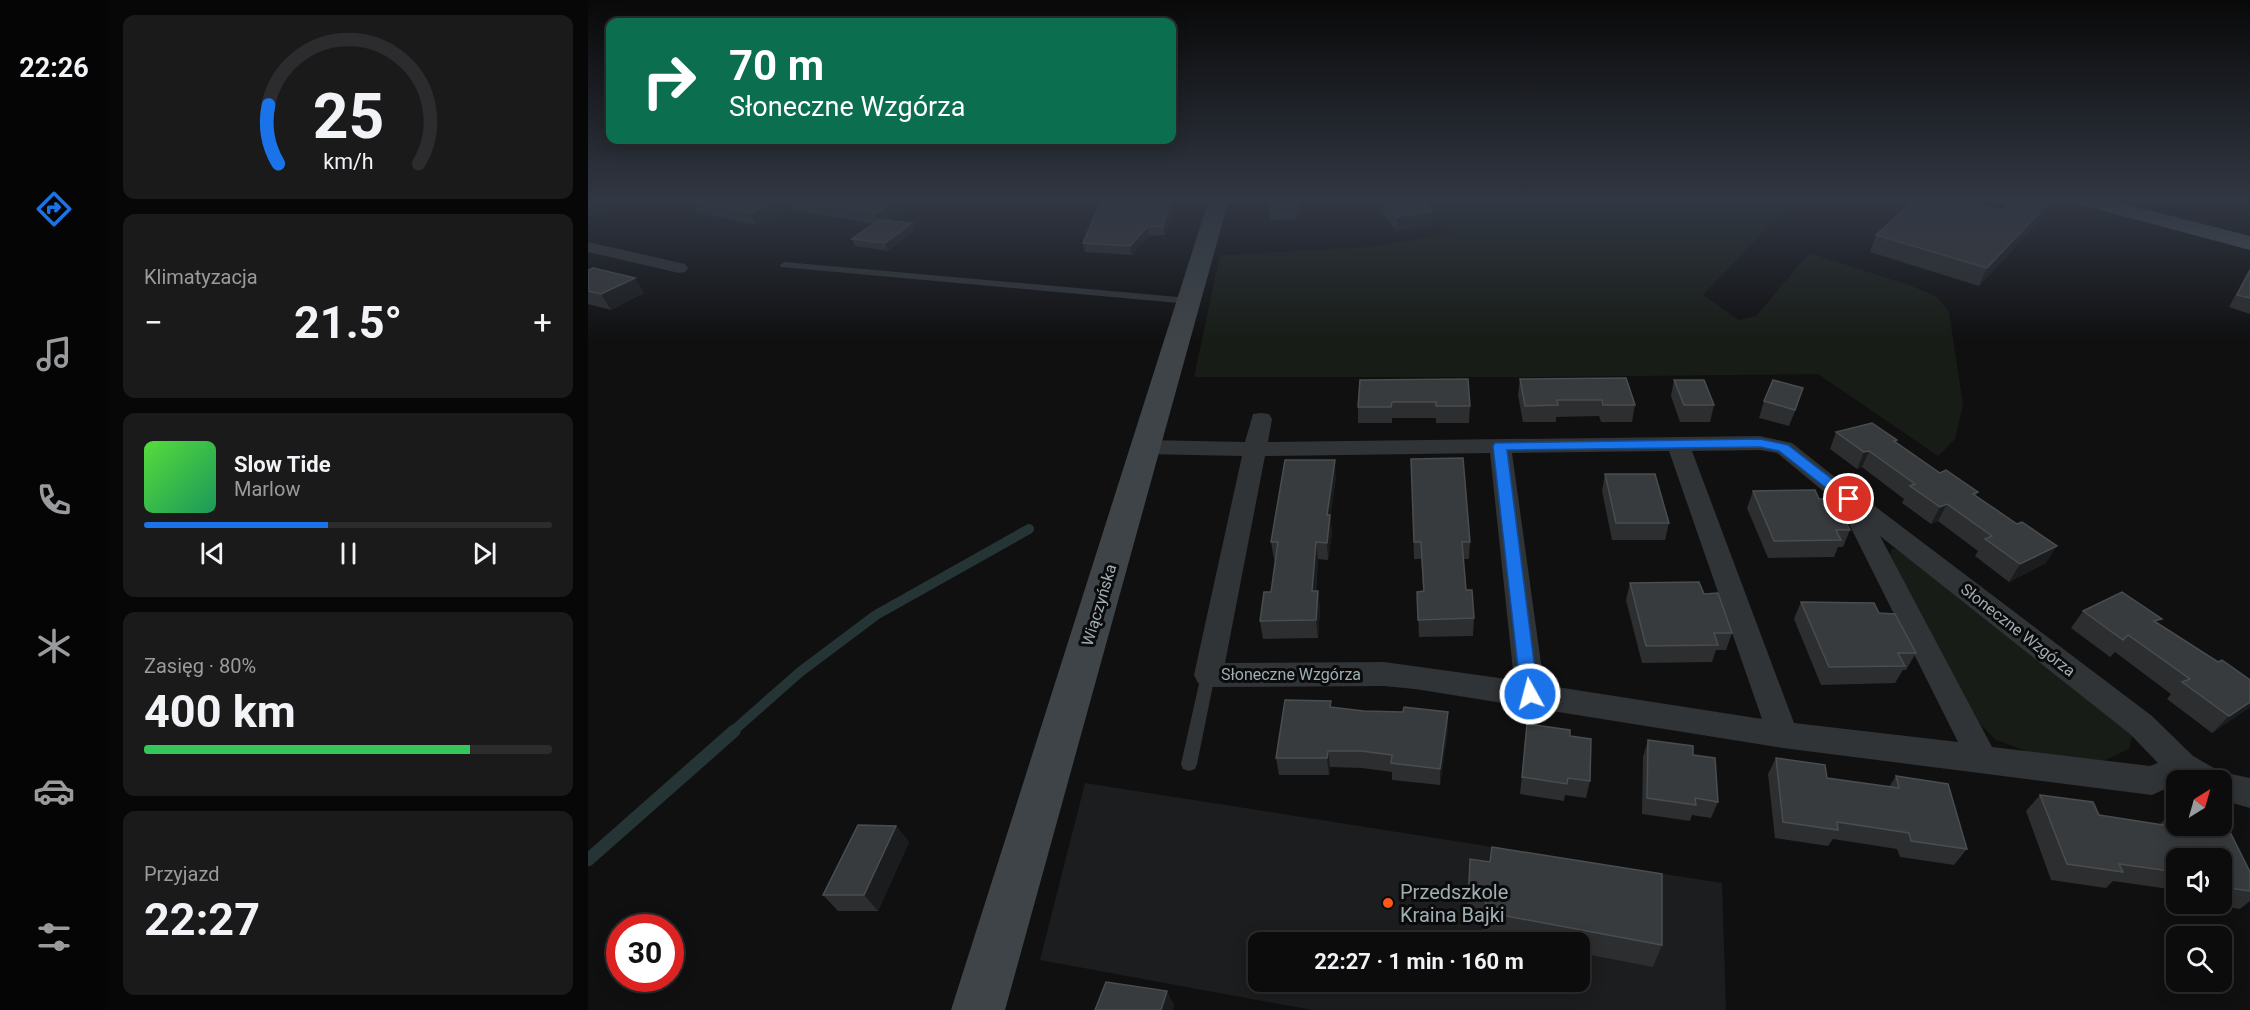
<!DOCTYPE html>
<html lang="pl">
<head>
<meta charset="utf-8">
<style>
	:root { --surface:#0c0c0d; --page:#1a1a1b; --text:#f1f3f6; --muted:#9a9b9d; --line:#2c2c2e; --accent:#1a73e8 }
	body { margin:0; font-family:Roboto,sans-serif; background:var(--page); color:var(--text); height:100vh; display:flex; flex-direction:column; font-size:22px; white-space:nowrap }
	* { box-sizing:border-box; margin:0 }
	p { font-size:20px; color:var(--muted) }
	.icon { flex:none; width:33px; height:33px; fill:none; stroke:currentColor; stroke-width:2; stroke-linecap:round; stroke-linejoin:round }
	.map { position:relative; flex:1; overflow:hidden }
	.details { display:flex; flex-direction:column; gap:15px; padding:15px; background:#070707; width:480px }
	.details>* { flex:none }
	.guide { position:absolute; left:18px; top:18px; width:570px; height:126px; border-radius:12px; box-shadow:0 3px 15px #0003,0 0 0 2px var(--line); background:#0b6e4f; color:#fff; overflow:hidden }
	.needle { width:39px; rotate:37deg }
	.tools { position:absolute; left:1578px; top:770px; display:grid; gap:12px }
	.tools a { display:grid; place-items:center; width:66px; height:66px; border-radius:12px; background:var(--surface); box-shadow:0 3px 15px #0003,0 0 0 2px var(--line); font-size:30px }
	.speed { position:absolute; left:18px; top:914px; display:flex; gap:12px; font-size:30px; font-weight:700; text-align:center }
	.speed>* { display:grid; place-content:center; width:78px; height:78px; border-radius:50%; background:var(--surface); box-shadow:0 3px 15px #0003,0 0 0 2px var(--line); line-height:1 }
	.speed .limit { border:9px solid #d22; background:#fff; color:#111 }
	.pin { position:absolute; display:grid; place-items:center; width:51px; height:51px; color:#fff; margin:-26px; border:3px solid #fff; border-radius:50%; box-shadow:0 2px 6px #0007 }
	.me { position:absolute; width:66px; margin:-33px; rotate:353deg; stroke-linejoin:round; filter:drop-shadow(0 0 4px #0008) }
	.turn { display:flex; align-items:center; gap:21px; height:126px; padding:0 24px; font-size:27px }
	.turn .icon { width:78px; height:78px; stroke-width:2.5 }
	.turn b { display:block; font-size:42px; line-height:51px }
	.big { font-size:45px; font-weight:700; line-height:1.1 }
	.details .card { flex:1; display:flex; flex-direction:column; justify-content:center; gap:9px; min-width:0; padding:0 21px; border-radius:12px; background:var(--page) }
	.details .dial { align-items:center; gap:0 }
	.dial svg { height:156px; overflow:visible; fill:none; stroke:var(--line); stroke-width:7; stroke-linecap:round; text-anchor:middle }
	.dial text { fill:var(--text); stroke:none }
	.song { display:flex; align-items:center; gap:18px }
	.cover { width:72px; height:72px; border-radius:9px; background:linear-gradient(135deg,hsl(110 70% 55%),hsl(150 70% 35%)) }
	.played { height:6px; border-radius:3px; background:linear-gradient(90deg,var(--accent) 45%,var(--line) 45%) }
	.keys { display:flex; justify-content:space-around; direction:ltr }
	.heat { display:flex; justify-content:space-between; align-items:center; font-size:33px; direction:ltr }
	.charge { height:9px; border-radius:4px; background:linear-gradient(90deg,#34c759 80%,var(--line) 0) }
	.trip { position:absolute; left:660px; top:932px; width:342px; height:60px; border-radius:12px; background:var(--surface); box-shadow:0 3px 15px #0003,0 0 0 2px var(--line); font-weight:700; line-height:60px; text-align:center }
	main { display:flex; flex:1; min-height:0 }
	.tabs { display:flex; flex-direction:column; width:108px; justify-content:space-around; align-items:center; background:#050505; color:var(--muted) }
	.tabs .icon { width:42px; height:42px }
	.tabs .on { color:var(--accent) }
	.tabs b { font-size:27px; color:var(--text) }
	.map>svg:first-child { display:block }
</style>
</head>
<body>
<main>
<nav class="tabs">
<b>22:26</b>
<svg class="icon on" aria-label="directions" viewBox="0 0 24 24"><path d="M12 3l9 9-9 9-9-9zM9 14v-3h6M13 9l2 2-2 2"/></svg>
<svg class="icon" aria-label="music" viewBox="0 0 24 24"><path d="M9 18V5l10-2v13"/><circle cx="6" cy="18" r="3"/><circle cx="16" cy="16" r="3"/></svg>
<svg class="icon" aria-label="phone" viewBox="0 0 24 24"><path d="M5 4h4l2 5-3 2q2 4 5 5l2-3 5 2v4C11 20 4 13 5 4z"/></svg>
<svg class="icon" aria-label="climate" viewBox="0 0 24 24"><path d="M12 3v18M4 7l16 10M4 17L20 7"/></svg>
<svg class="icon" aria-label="car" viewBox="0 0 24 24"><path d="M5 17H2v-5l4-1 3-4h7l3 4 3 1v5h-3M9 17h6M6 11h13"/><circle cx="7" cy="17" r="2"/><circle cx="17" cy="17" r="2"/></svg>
<svg class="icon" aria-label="filters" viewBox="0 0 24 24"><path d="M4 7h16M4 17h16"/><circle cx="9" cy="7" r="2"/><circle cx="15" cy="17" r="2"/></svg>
</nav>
<section class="details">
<div class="card dial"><svg viewBox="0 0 100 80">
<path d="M14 69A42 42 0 1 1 86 69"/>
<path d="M14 69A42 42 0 0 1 9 39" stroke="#1a73e8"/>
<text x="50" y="56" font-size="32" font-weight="700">25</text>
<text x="50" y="72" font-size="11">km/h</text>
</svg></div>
<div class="card"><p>Klimatyzacja</p>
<div class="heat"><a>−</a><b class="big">21.5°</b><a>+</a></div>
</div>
<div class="card">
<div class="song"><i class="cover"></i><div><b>Slow Tide</b><p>Marlow</p></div></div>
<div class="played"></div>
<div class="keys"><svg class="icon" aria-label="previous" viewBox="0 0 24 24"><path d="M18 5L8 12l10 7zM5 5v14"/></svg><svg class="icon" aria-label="pause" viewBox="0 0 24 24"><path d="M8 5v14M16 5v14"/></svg><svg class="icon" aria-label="next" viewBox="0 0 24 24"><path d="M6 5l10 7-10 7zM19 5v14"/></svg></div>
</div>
<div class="card"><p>Zasięg · 80%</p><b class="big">400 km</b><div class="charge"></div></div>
<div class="card"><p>Przyjazd</p><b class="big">22:27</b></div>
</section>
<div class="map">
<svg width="1662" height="1010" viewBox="0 0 1662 1010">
	<rect width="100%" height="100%" fill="#101011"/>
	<path fill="#1c1d1e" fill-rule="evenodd" d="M497 783 1134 883 1138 1010H724L452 960ZM670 942H992V981H670Z"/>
	<g fill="#171c16">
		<polygon points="830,199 1207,199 1115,295 1151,320 1168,316 1221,253 1324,286 1349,297 1361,312 1375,405 1367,439 1350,456 1230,374 953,377 606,377 632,255 784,247 864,233"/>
		<polygon points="1304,549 1310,549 1537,724 1544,736 1541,749 1515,761 1441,752 1408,740 1392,724 1301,557"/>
	</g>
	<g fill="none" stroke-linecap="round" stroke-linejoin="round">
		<polyline stroke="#253535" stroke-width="10" points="144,732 212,672 288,615 441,529"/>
		<polyline stroke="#253535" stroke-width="13" points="0,860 146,731"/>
		<g fill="#303437" fill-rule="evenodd">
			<polygon points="196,262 601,298 606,301 601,304 193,267 192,265"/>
			<polygon points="620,669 625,671 627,675 609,764 607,769 601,771 595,769 593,764 613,675 615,671"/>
		</g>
		<g fill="#303437" fill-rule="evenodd">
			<polygon points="0,242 97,264 100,268 97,272 91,273 0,252"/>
			<path d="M673 413 681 414 684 419 680 442 1172 436 1204 443 1272 497 1276 498 1564 716 1605 756 1633 772 1662 778V808L1634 800V780H1588V784L1564 795 1195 748 827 689 796 686 620 687 610 683 606 675 654 456 557 454 549 452 546 447 549 442 557 440 657 442 665 414ZM1172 450 1189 453 1251 504 1370 742 1206 723 1104 451ZM1081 451 1174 719 956 685 924 453ZM902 453 926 680 796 662 637 663 677 456ZM1292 536 1542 734 1570 763 1562 766 1404 747Z"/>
		</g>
		<polygon fill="#3e4447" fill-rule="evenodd" points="621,199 641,199 417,1010 363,1010"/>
		<polygon fill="#4c5256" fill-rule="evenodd" points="1483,199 1517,199 1662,236 1662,250 1486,203"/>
	</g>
	<g fill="#2c2e2f">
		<polygon points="109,199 337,199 299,221 327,230 300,251 267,246 264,239 286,224 201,209 168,225 110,213 104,201"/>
		<polygon points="514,199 590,199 577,235 561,236 544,255 497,252 495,243"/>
		<polygon points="682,199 711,199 709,219 682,220 681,208"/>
		<polygon points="784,199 833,199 844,225 809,231"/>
		<polygon points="1414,211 1457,215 1391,286 1282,252 1288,235"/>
		<polygon points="1662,268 1662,314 1641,307"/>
		<polygon points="0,270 56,293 23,310 0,304"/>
		<polygon points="932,379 1047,405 1044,422 1013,422 1011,416 968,417 968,422 935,422 930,395"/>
		<polygon points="772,380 882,406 881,423 848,423 848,418 804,418 804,423 770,423 770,407"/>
		<polygon points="1086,380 1126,405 1122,422 1092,422 1083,396"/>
		<polygon points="1176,401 1210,404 1201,426 1171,418"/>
		<polygon points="1248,432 1309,440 1308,443 1352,473 1390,492 1388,495 1458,563 1421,582 1387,556 1390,551 1350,521 1343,524 1314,503 1316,499 1274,467 1269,469 1242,449"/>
		<polygon points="823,459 882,542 881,559 875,559 878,590 886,618 885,636 831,637 829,592 835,591 833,559 826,559"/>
		<polygon points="1017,474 1081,523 1077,540 1024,540 1014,491"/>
		<polygon points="748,477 742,517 744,532 740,560 730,559 728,591 730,591 732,609 730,638 675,639 672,621 683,592 687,560 686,559 683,542"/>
		<polygon points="1165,491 1231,499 1262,530 1255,547 1250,547 1246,557 1180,558 1159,508"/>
		<polygon points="1042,583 1116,594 1144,633 1138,650 1128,650 1124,662 1054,663 1038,600"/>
		<polygon points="1213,602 1328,653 1318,670 1315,670 1307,683 1233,685 1206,619"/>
		<polygon points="1495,611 1570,624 1662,707 1624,733 1579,699 1583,694 1527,652 1522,657 1483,628"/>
		<polygon points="743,701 743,707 776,711 815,712 860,729 852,785 804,780 804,772 774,768 742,767 741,775 691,775 688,758"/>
		<polygon points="939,724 982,736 1002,781 998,798 977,795 976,801 932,794"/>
		<polygon points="1060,740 1105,755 1130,802 1123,818 1104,815 1102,821 1054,814 1055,757"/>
		<polygon points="1188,758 1239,778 1301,787 1308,776 1379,849 1366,865 1312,857 1309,849 1245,839 1240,846 1187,838 1180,774"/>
		<polygon points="1452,795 1511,815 1571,825 1582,814 1662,872 1662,901 1652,909 1618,903 1634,903 1634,858 1588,858 1588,890 1525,881 1518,888 1463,880 1438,811"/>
		<polygon points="308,826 321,842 290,911 250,911 235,895"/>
		<polygon points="882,859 1074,945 1065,967 992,953 992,942 935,942 894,934 897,912 879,907"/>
	</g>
	<g fill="#1b1c1d">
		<polygon points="191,199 197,199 201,209 168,225 162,213"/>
		<polygon points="312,199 337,199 292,225 287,213"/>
		<polygon points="585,199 590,199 577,235 575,226"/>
		<polygon points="709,199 711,199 709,219 708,207"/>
		<polygon points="1464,199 1457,215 1391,286 1399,268"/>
		<polygon points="11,200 18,211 0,217 0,204"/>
		<polygon points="844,211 844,225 809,231 809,217"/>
		<polygon points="324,223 327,230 300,251 297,243"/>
		<polygon points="559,227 561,236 544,255 542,246"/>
		<polygon points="47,278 56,293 23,310 13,294"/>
		<polygon points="1281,451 1274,467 1269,469 1276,452"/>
		<polygon points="747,460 748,477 742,517 744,532 740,560 739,543 739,515"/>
		<polygon points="1359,504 1350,521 1343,524 1352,507"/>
		<polygon points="728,542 730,559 726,608 724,591"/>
		<polygon points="1469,546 1458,563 1421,582 1432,564"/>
		<polygon points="730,591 732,609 730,638 728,620"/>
		<polygon points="1662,702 1662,707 1661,708 1624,733 1641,716"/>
		<polygon points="860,712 860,729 852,785 852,769"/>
		<polygon points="740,751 742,767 741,775 739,758"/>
		<polygon points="308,826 321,842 290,911 276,895"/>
		<polygon points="579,991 586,1005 585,1010 573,1010"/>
	</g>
	<g fill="#383b3d" stroke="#484d50" stroke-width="1.5">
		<polygon points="0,199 9,199 11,200 0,204"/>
		<polygon points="109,199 191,199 162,213 104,201"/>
		<polygon points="208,199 312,199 287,213"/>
		<polygon points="514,199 585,199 575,226 559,227 542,246 495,243"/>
		<polygon points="682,199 709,199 708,207 681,208"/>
		<polygon points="795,199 833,199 844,211 809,217"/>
		<polygon points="1327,199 1372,199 1414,211 1426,199 1464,199 1399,268 1288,235"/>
		<polygon points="291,220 324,223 297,243 264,239"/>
		<polygon points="5,268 47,278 13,294 0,291 0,270"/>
		<polygon points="1662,270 1662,298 1649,295"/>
		<polygon points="1038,378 1047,405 1015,405 1014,400 969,400 970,405 937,406 932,379"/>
		<polygon points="880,379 882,406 848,406 848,402 804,402 803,407 770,407 772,380"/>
		<polygon points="1086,380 1116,380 1126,405 1096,405"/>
		<polygon points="1185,380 1215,388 1207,410 1176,401"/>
		<polygon points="1284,423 1309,440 1306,441 1352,473 1358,470 1390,492 1385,494 1429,524 1434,522 1469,546 1432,564 1397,539 1404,536 1359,504 1352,507 1322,486 1327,484 1281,451 1276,452 1248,432"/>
		<polygon points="875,458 882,542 874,542 878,590 884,590 886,618 830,620 829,592 836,591 833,542 826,542 823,459"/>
		<polygon points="697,460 747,460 739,515 742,515 739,543 728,542 724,591 730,591 728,620 672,621 676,592 683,592 690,542 683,542"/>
		<polygon points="1017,474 1067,474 1081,523 1028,523"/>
		<polygon points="1227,490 1231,499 1246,499 1262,530 1248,530 1253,540 1186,541 1165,491"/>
		<polygon points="1111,582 1116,594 1130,593 1144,633 1126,633 1130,645 1058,646 1042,583"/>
		<polygon points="1534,592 1574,619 1566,621 1630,662 1634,660 1662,680 1662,702 1641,716 1594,682 1602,679 1540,635 1535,640 1495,611"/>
		<polygon points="1213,602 1286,603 1291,613 1307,614 1328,653 1310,653 1317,666 1241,667"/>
		<polygon points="697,700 743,701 742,707 776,711 815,712 816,707 860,712 852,769 803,763 804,755 773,751 740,751 739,758 688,758"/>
		<polygon points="939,724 982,730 982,736 1003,739 1002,781 980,778 979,784 934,777"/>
		<polygon points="1060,740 1105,746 1105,755 1127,758 1130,802 1107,798 1108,805 1059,798"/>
		<polygon points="1188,758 1237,765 1239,778 1311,788 1308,776 1360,784 1379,849 1323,841 1321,833 1249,822 1250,830 1195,822"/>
		<polygon points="1452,795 1505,802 1511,815 1588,827 1582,814 1588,815 1588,825 1634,825 1634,822 1637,822 1662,872 1662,891 1634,887 1634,858 1588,858 1588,872 1531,864 1535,872 1479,864"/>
		<polygon points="270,825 308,826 276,895 235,895"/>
		<polygon points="904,847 1074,874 1074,945 897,912 899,889 881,884 882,859 902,862"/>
		<polygon points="518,982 579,991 573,1010 507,1010"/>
	</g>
	<linearGradient id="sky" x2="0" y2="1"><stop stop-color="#090909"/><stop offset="0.59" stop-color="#313743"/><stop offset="1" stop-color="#313743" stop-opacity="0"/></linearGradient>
	<rect width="1662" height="340" fill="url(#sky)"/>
	<polygon fill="#1a73e8" stroke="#114b97" stroke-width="1.5" points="1172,439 1200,445 1266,496 1268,499 1266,502 1256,502 1191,451 1172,447 919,450 950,694 948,699 942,701 936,699 933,694 905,446 907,443"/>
	<circle fill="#ff571a" stroke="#0b0b0c" stroke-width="2" cx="800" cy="903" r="6"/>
	<g text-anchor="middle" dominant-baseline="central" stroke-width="6" stroke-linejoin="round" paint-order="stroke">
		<g font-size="16" fill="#a0aeb3" stroke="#0b0b0c">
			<text transform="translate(511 605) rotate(-73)">Wiączyńska</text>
			<text transform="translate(1430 630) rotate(38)">Słoneczne Wzgórza</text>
			<text x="703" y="674">Słoneczne Wzgórza</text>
		</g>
		<g font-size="20" fill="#a0aeb3" stroke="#0b0b0c" text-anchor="start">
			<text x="812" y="892">Przedszkole<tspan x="812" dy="23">Kraina Bajki</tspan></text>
		</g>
	</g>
</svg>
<div class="tools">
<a><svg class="needle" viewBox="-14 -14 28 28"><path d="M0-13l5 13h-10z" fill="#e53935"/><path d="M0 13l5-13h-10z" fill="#9a9b9d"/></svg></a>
<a><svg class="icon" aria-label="sound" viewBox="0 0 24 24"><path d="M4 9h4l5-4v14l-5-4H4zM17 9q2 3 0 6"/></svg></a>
<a><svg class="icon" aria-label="search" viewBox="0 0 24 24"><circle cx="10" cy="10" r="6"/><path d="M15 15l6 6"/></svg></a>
</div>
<div class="speed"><div class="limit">30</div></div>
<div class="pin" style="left:1261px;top:499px;background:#d93025"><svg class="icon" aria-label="arrive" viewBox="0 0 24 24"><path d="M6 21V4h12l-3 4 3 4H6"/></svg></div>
<svg class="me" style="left:942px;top:694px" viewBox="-20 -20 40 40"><circle r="17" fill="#1a73e8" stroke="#fff" stroke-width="3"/><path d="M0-11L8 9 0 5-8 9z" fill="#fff"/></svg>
<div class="trip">22:27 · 1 min · 160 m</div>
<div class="guide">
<div class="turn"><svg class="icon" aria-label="right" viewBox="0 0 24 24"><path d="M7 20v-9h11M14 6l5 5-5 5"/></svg><div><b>70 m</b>Słoneczne Wzgórza</div></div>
</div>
</div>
</main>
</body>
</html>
